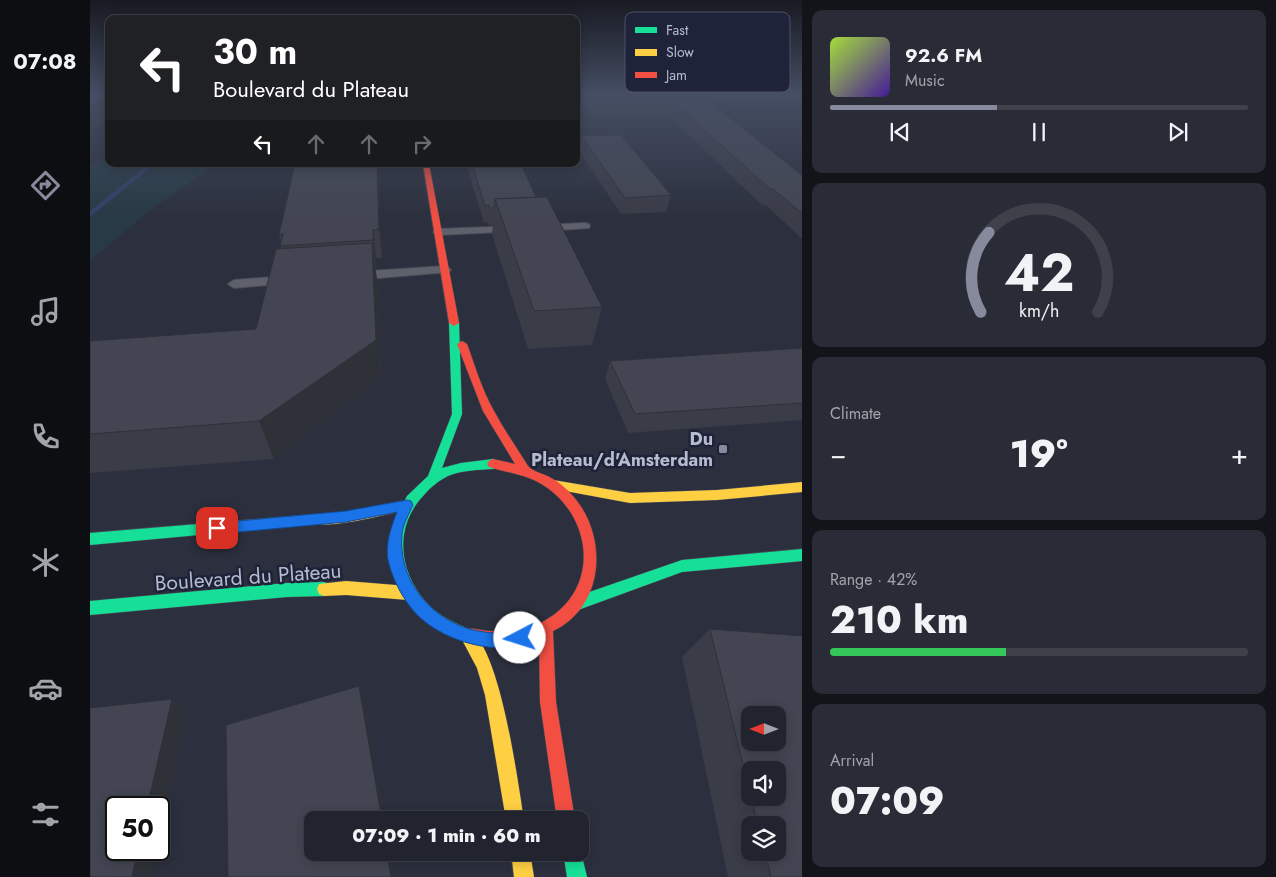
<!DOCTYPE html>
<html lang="en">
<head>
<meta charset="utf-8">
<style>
	:root { --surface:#21242e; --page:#292c36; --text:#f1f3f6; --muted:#a2a4aa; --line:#3e414a; --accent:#868a9c }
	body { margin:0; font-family:Jost,sans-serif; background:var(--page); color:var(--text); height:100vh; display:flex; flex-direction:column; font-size:19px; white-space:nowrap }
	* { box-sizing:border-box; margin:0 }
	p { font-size:16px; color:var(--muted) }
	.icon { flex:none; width:28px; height:28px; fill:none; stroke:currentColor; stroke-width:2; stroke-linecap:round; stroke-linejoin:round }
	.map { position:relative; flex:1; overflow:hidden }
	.details { display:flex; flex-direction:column; gap:10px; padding:10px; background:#121419; width:474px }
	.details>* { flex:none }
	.banner { position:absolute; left:15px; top:15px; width:475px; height:152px; border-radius:10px; box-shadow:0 2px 12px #0003,0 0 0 1px var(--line); background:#202124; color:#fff; overflow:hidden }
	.needle { width:32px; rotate:270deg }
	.fabs { position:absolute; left:651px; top:706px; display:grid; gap:10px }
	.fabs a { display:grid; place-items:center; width:45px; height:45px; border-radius:10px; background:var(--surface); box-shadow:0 2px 12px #0003,0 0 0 1px var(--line); font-size:25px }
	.speed { position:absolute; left:15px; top:796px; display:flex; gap:10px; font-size:25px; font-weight:700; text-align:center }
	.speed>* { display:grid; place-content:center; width:65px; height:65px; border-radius:50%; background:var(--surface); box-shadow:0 2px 12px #0003,0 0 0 1px var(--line); line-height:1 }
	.speed .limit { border:2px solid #111; border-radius:8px; background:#fff; color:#111 }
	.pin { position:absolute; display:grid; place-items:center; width:42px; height:42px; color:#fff; margin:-21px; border-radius:10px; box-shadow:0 2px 8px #0006 }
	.me { position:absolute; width:55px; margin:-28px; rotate:265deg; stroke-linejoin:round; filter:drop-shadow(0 0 4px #0008) }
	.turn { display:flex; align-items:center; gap:18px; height:105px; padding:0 25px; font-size:22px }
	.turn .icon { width:65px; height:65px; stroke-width:2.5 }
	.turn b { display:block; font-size:35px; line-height:42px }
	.lanes { display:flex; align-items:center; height:48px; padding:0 25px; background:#0003; justify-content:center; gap:25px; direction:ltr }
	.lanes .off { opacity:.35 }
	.big { font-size:38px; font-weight:800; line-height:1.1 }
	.details .widget { flex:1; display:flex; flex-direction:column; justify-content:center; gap:8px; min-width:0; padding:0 18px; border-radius:10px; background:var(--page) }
	.details .dial { align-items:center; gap:0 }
	.dial svg { height:130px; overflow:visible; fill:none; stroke:var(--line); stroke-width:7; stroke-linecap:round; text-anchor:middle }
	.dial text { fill:var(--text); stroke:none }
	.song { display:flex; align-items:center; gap:15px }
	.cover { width:60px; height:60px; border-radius:8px; background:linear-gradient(135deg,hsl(80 70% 55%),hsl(260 70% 35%)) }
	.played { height:5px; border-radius:2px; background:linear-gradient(90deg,var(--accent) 40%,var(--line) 40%) }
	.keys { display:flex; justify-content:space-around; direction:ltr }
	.heat { display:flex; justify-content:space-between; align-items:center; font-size:28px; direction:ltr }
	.charge { height:8px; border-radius:4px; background:linear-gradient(90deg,#34c759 42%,var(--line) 0) }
	.trip { position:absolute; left:214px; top:811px; width:285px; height:50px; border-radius:10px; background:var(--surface); box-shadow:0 2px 12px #0003,0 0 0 1px var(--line); font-weight:800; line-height:50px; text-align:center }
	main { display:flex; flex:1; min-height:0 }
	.tab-bar { display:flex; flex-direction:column; width:90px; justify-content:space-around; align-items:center; background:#0d0e12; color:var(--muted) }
	.tab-bar .icon { width:35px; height:35px }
	.tab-bar .active { color:var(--accent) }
	.tab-bar b { font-size:22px; color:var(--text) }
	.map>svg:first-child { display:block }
</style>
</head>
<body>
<main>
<nav class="tab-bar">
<b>07:08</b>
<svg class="icon active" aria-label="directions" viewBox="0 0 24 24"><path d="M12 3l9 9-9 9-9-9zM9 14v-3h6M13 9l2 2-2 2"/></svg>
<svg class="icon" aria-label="music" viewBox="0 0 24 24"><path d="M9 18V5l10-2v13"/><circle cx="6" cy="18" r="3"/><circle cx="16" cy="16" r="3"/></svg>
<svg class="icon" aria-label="phone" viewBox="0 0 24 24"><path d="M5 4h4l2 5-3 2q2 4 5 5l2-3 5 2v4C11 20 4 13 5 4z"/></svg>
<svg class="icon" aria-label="climate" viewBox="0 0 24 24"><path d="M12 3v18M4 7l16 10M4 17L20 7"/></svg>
<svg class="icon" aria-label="car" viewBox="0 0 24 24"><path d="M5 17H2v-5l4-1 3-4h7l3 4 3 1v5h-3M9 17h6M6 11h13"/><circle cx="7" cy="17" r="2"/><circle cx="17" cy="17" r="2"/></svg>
<svg class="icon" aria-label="filters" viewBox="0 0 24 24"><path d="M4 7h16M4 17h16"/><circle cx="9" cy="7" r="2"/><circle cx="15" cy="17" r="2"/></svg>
</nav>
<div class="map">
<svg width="713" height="877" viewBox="0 0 713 877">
	<rect width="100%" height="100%" fill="#2c303e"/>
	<polygon fill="#283a45" points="19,153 19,164 126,164 59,211 0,261 0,167"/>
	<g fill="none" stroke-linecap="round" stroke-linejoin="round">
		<polygon fill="#353f67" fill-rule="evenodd" points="59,164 65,164 0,217 0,211"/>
		<defs>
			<g id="lane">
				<polygon points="495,223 499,224 500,226 499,228 451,231 446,228 451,225"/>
				<polygon points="424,226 429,229 428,231 348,235 343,232 348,229"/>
				<polygon points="355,266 359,268 361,270 359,272 265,280 259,276 265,272"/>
				<polygon points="198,276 204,280 202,283 144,288 138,284 144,280"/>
			</g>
			<g id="fast">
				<path d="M364 320 369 323 372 414 352 468 371 463 403 459 407 461 409 464 407 467 403 469C388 470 372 470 358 476 348 481 341 487 334 495 304 526 308 571 336 602 348 616 365 623 381 630L383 635 381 640 376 642 346 629 327 614 310 589 301 568 299 545 304 522 317 496 338 476 362 414 359 323Z"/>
				<polygon points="229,514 234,515 235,519 234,523 229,524 0,545 0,533"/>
				<polygon points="713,549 713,561 592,572 488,610 483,608 481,603 483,598 488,596 592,560"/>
				<polygon points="234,582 239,584 241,589 239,594 234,596 197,597 0,615 0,601 197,583"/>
				<polygon points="490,848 497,877 477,877 473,852 490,852"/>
			</g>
			<g id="slow">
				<polygon points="463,480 540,493 627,490 713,482 713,492 627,500 540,503 459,488 457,485 459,482"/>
				<path d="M317 500 321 501 323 505 321 509 317 510C296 514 243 529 224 523L223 519 224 515 256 512Z"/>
				<polygon points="256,581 318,586 323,588 325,593 323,598 318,600 256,595 234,596 229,594 227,589 229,584"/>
				<path d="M377 629C410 642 428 784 434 820H416L395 695 387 668 370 636 372 631Z"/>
				<polygon points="421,852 440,852 444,877 424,877"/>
			</g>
			<g id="jam">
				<polygon points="333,164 339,164 369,323 364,326 359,323"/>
				<path d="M372 341 377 344C385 366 392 390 404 411 414 430 427 448 438 466 443 472 455 474 461 478 469 482 476 488 482 495 518 534 516 606 463 631L466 702 485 820H467L450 702 449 638C426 648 394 650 371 640L369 635 371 630C380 626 390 631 401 631 420 632 443 629 459 618 511 585 501 515 453 485 436 474 417 473 399 467L397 464 399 461 403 459 425 464 393 411 367 344Z"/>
			</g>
		</defs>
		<use href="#lane" stroke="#4a4d58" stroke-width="2"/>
		<use href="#fast" stroke="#4a4d58" stroke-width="1"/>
		<use href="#slow" stroke="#4a4d58" stroke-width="1"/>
		<use href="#jam" stroke="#4a4d58" stroke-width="1"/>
		<use href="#lane" fill="#5e606b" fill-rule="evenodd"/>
		<use href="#fast" fill="#16e098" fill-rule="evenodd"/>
		<use href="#slow" fill="#ffcf43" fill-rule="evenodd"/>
		<use href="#jam" fill="#f24e42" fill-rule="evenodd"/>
	</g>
	<g fill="#3a3c47" fill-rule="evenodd">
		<polygon points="486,94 610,94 713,176 713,240 676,205 673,206 579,116 505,119 486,95"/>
		<polygon points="492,136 581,195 576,212 531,214 489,151"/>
		<polygon points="205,164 289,164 292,258 286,258 286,269 285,269 287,279 291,378 184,459 0,473 0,341 166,329 191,249 191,244 189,234"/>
		<polygon points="376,164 431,164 446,197 512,307 502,345 438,349 402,234 403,225 399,225 398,222 394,223"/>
		<polygon points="713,348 713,420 538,433 515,379 520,361"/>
		<path d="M620 629 713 636V877H638L592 657ZM660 715H688V742H660ZM660 770H688V798H660ZM660 825H688V852H660Z"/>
	</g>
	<g fill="#2f3139">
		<polygon points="19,94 19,119 0,132 0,106"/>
		<polygon points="287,164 289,164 292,258 289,229"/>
		<polygon points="283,230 286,258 286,269 283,240"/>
		<polygon points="282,243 287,279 291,378 184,459 169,421"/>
		<polygon points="269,686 274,697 295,820 292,820"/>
		<polygon points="82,699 97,710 69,847 69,808 57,808"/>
		<polygon points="48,850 68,850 63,877 42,877"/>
		<polygon points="297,852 300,852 305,877 301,877"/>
	</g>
	<g fill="#434652" stroke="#2f3139" fill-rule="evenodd">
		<polygon points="0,94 19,94 0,106"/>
		<polygon points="499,94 610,94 713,176 713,214 683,189 680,189 583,102 508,105"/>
		<polygon points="531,135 581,195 535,198 492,136"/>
		<polygon points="205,164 287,164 289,229 283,230 283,240 190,246 193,234 189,234"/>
		<polygon points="382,164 431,164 446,197 405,199 404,208 400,208 399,205 395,206"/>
		<polygon points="457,197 512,307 444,311 405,199"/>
		<polygon points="282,243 286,340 169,421 0,434 0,341 166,329 186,249"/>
		<polygon points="713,348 713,403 545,414 520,361"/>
		<path d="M620 629 713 636V877H681L675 852H688V825H668L661 798H688V770H660V793ZM660 715H688V742H660Z"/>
		<polygon points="269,686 292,820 222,820 222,852 297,852 301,877 138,877 136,725"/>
		<polygon points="82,699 57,808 26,808 26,850 48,850 42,877 0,877 0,708"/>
	</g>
	<linearGradient id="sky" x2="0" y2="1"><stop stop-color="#181a22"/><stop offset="0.43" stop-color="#454e63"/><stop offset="1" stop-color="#454e63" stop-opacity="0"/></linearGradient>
	<rect width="713" height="217" fill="url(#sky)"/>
	<path fill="#1a73e8" stroke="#114b97" d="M317 500 321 501 323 505C319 514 313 524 312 534 308 578 337 616 379 629 387 631 398 633 406 633 416 632 426 629 436 633L438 638 436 643C407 655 362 642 338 624 319 611 305 586 299 564 294 546 301 528 307 512L256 522 127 534 122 532 120 528 122 524 127 523 256 511Z"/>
	<rect fill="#868a9c" stroke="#1e233a" stroke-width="2" x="628" y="444" width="10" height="10" rx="2.5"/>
	<g text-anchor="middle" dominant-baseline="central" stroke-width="5" stroke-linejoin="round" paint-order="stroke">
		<g font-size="18" font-weight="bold" fill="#b7bbce" stroke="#1e233a" text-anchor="end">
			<text x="623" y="439">Du<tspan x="623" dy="21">Plateau/d'Amsterdam</tspan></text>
		</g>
		<g font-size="21" fill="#b7bbce" stroke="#1e233a">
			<text transform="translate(158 577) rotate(-4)">Boulevard du Plateau</text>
		</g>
	</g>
	<rect x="535" y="12" width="165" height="80" rx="8" fill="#1e233a" stroke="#4c5166" stroke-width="1"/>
	<rect x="545" y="27" width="22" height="6" fill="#16e098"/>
	<rect x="545" y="49" width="22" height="7" fill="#ffcf43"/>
	<rect x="545" y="72" width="22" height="6" fill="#f24e42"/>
	<g font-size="14" fill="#b7bbce">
		<text x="576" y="35">Fast</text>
		<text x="576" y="57">Slow</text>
		<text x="576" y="80">Jam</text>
	</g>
</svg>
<div class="fabs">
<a><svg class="needle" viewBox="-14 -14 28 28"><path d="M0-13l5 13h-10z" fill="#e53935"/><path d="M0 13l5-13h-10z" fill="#a2a4aa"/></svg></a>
<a><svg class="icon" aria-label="sound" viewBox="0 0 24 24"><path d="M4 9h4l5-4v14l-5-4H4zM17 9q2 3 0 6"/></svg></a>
<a><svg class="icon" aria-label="layers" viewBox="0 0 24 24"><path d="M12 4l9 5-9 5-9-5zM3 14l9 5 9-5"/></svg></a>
</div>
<div class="speed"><div class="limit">50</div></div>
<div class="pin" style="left:127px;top:528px;background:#d93025"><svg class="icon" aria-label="arrive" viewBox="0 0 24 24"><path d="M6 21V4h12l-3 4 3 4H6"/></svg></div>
<svg class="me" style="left:430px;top:638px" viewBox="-20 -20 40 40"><circle r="19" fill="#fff"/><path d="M0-13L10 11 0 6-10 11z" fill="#1a73e8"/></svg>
<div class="trip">07:09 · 1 min · 60 m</div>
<div class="banner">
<div class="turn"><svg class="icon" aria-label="left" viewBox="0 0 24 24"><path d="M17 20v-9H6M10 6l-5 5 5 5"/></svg><div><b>30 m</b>Boulevard du Plateau</div></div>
<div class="lanes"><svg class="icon" aria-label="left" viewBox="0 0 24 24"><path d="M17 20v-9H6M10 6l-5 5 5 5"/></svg><svg class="icon off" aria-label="ahead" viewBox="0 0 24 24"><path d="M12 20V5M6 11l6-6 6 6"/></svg><svg class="icon off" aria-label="ahead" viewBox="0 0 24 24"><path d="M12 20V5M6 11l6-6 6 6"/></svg><svg class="icon off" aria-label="right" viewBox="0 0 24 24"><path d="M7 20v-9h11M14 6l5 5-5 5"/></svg></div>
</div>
</div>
<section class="details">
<div class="widget">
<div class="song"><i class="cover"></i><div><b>92.6 FM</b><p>Music</p></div></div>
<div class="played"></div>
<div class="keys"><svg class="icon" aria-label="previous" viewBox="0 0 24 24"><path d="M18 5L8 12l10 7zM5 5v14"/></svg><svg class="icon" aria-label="pause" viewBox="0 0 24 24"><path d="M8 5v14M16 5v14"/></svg><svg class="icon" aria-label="next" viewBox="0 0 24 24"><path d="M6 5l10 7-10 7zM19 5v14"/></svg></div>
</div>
<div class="widget dial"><svg viewBox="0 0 100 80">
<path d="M14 69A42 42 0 1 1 86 69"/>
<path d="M14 69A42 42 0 0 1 19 20" stroke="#868a9c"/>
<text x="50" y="56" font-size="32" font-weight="700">42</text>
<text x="50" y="72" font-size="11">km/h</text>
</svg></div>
<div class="widget"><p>Climate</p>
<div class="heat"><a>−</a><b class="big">19°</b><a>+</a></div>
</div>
<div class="widget"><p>Range · 42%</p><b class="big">210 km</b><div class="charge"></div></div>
<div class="widget"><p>Arrival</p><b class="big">07:09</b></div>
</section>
</main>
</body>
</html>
